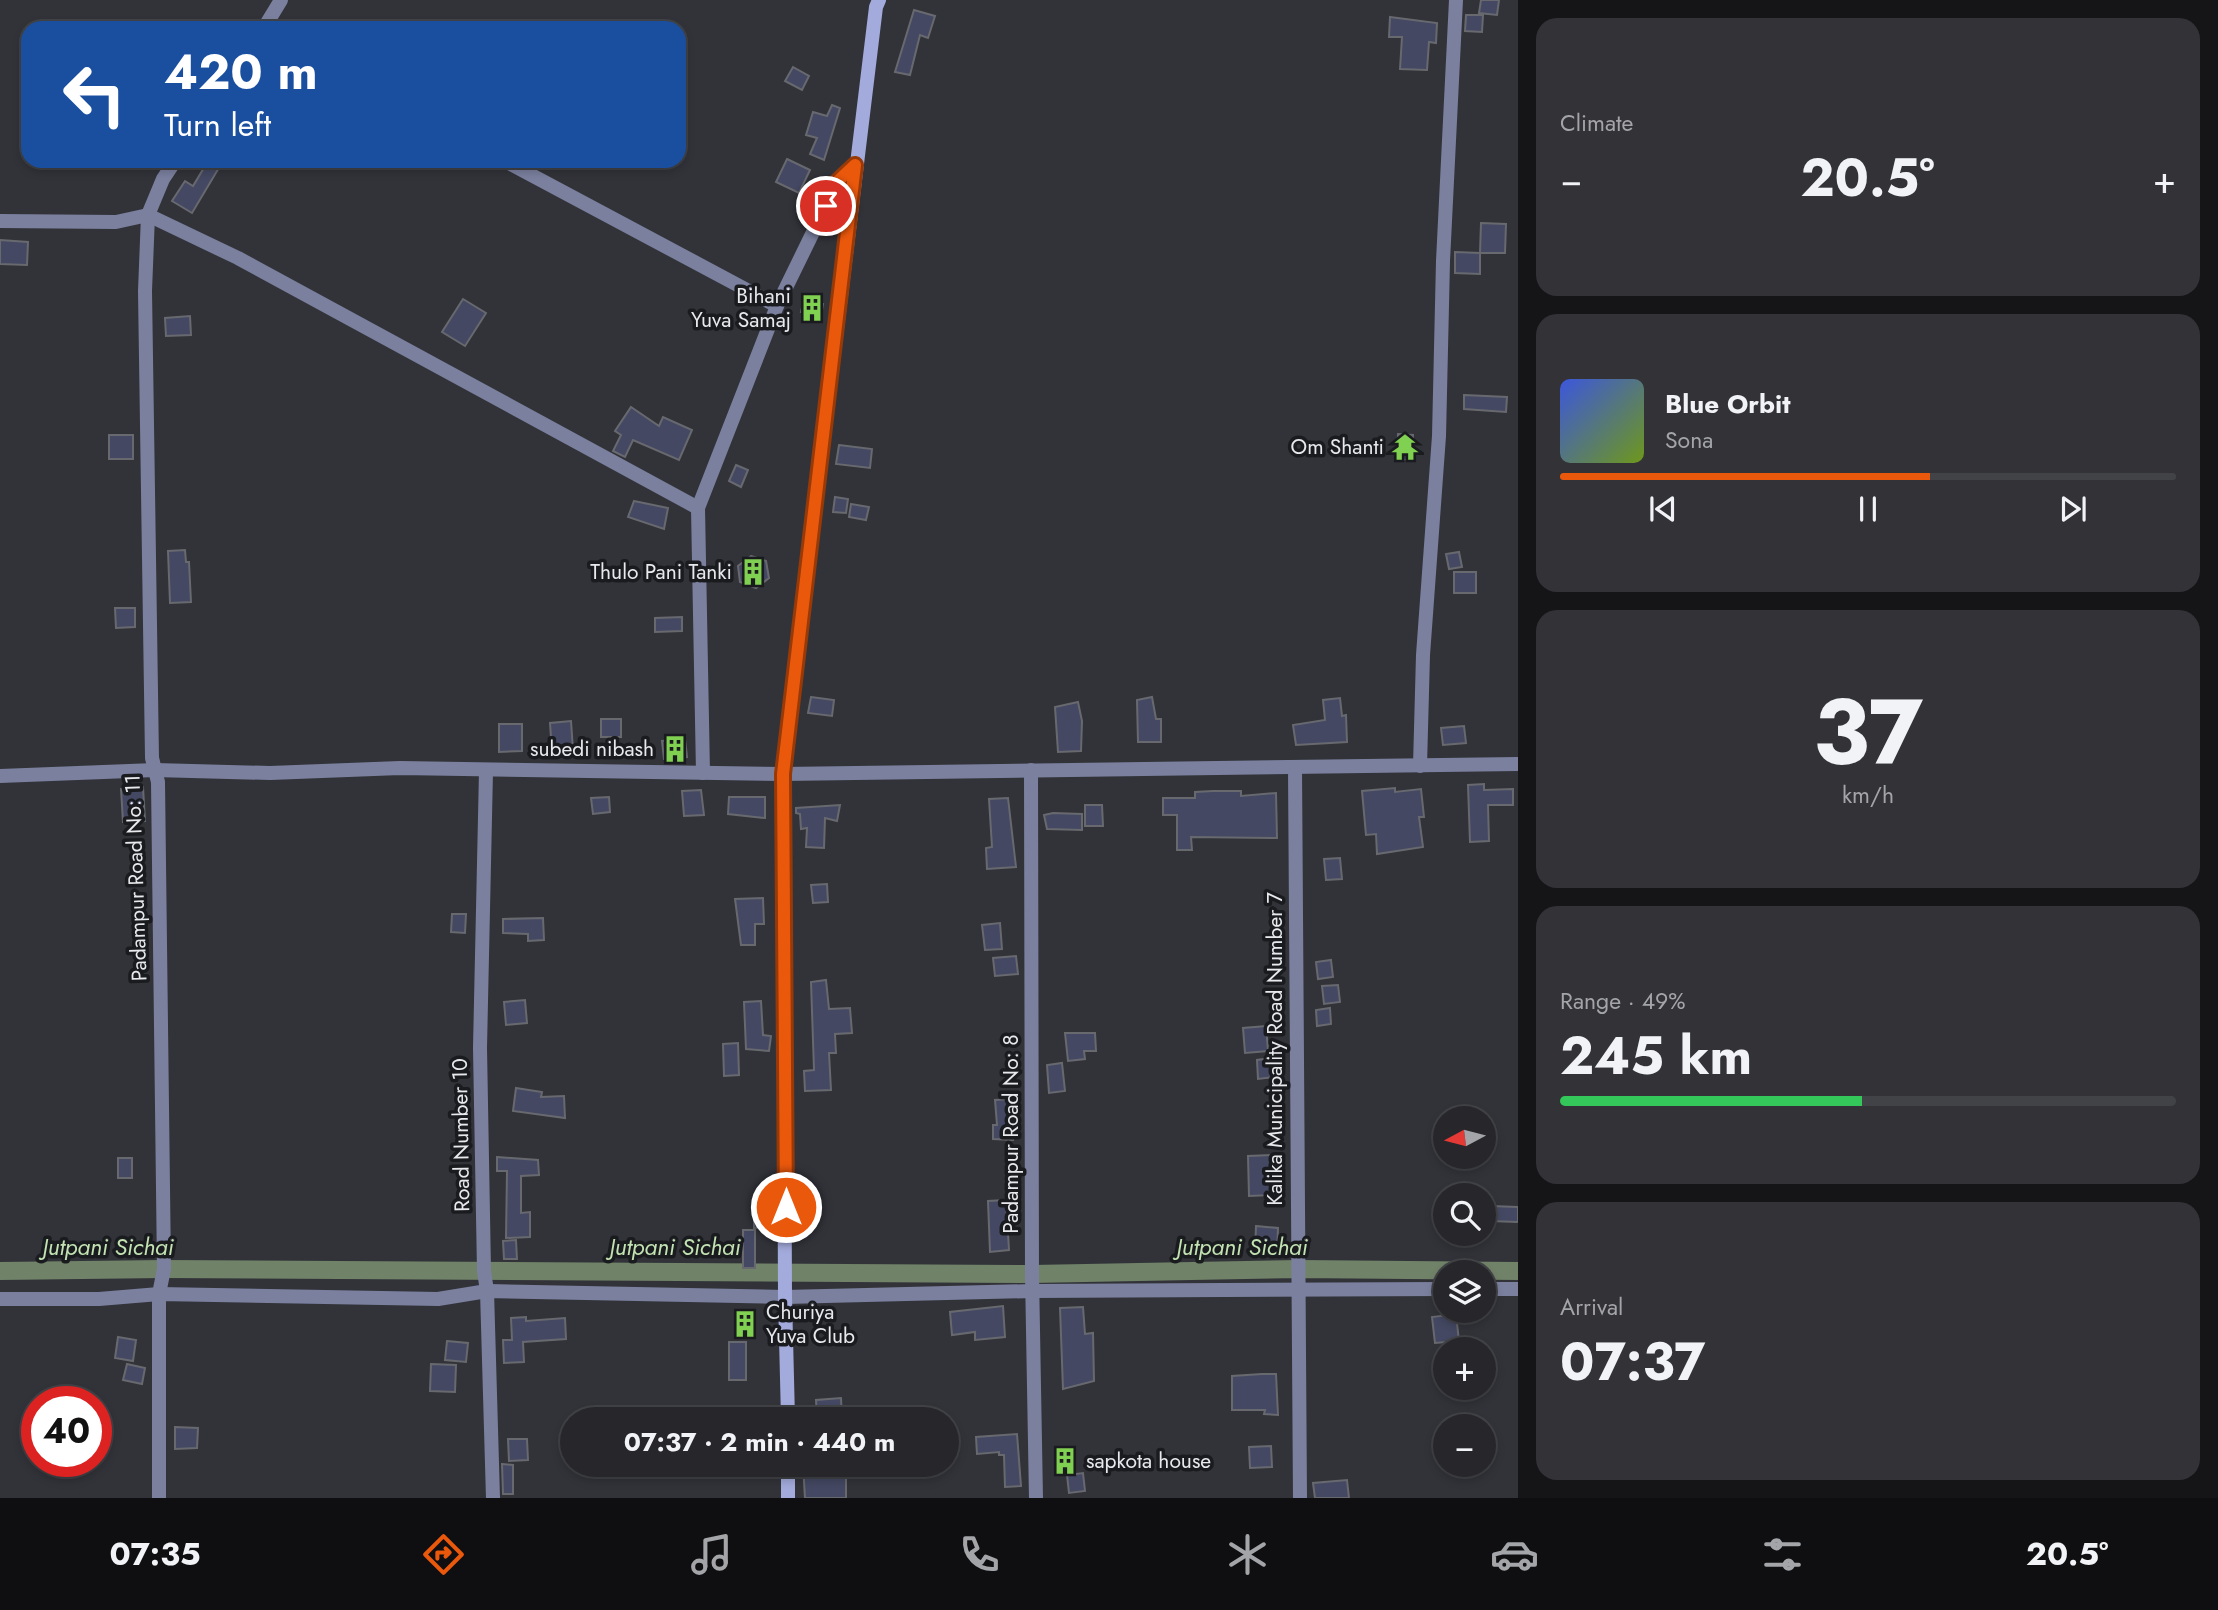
<!DOCTYPE html>
<html lang="en">
<head>
<meta charset="utf-8">
<style>
	:root { --surface:#26262b; --page:#323237; --text:#f1f3f6; --muted:#a4a5a9; --line:#424347; --accent:#ea580c }
	body { margin:0; font-family:Jost,sans-serif; background:var(--page); color:var(--text); height:100vh; display:flex; flex-direction:column; font-size:26px; white-space:nowrap }
	* { box-sizing:border-box; margin:0 }
	p { font-size:23px; color:var(--muted) }
	.icon { flex:none; width:38px; height:38px; fill:none; stroke:currentColor; stroke-width:2; stroke-linecap:round; stroke-linejoin:round }
	.map { position:relative; flex:1; overflow:hidden }
	.sheet { display:flex; flex-direction:column; gap:18px; padding:18px; background:#151518; width:700px }
	.sheet>* { flex:none }
	.guide { position:absolute; left:21px; top:21px; width:665px; height:147px; border-radius:21px; box-shadow:0 4px 10px #0003,0 0 0 2px var(--line); background:#1a4fa0; color:#fff; overflow:hidden }
	.needle { width:46px; rotate:263deg }
	.tools { position:absolute; left:1433px; top:1106px; display:grid; gap:14px }
	.tools a { display:grid; place-items:center; width:63px; height:63px; border-radius:50%; background:var(--surface); box-shadow:0 4px 10px #0003,0 0 0 2px var(--line); font-size:35px }
	.speed { position:absolute; left:21px; top:1386px; display:flex; gap:14px; font-size:35px; font-weight:700; text-align:center }
	.speed>* { display:grid; place-content:center; width:91px; height:91px; border-radius:50%; background:var(--surface); box-shadow:0 4px 10px #0003,0 0 0 2px var(--line); line-height:1 }
	.speed .limit { border:10px solid #d22; background:#fff; color:#111 }
	.pin { position:absolute; display:grid; place-items:center; width:60px; height:60px; color:#fff; margin:-30px; border:4px solid #fff; border-radius:50%; box-shadow:0 2px 7px #0007 }
	.me { position:absolute; width:77px; margin:-38px; rotate:0deg; stroke-linejoin:round; filter:drop-shadow(0 0 5px #0008) }
	.turn { display:flex; align-items:center; gap:24px; height:147px; padding:0 28px; font-size:32px }
	.turn .icon { width:91px; height:91px; stroke-width:2.5 }
	.turn b { display:block; font-size:49px; line-height:60px }
	.big { font-size:52px; font-weight:700; line-height:1.1 }
	.sheet .tile { flex:1; display:flex; flex-direction:column; justify-content:center; gap:10px; min-width:0; padding:0 24px; border-radius:21px; background:var(--page) }
	.sheet .dial { align-items:center; gap:0 }
	.dial b { font-size:91px; line-height:1 }
	.song { display:flex; align-items:center; gap:21px }
	.cover { width:84px; height:84px; border-radius:10px; background:linear-gradient(135deg,hsl(230 70% 55%),hsl(80 70% 35%)) }
	.played { height:7px; border-radius:4px; background:linear-gradient(90deg,var(--accent) 60%,var(--line) 60%) }
	.keys { display:flex; justify-content:space-around; direction:ltr }
	.heat { display:flex; justify-content:space-between; align-items:center; font-size:38px; direction:ltr }
	.charge { height:10px; border-radius:5px; background:linear-gradient(90deg,#34c759 49%,var(--line) 0) }
	.trip { position:absolute; left:560px; top:1407px; width:399px; height:70px; border-radius:35px; background:var(--surface); box-shadow:0 4px 10px #0003,0 0 0 2px var(--line); font-weight:700; line-height:70px; text-align:center }
	.dock { display:flex; height:112px; justify-content:space-around; align-items:center; background:#0f0f11; color:var(--muted) }
	.dock .icon { width:49px; height:49px }
	.dock .on { color:var(--accent) }
	.dock b { font-size:32px; color:var(--text) }
	main { display:flex; flex:1; min-height:0 }
	.map>svg:first-child { display:block }
</style>
</head>
<body>
<main>
<div class="map">
<svg width="1518" height="1498" viewBox="0 0 1518 1498">
	<rect width="100%" height="100%" fill="#323339"/>
	<g fill="none" stroke-linecap="round" stroke-linejoin="round">
		<polyline stroke="#708268" stroke-width="18" points="0,1271 164,1269 1032,1274 1299,1269 1518,1271"/>
	</g>
	<g fill="#444862" stroke="#67696f" stroke-width="2">
		<polygon points="1481,0 1499,0 1497,15 1479,13"/>
		<polygon points="914,10 935,16 928,38 920,35 910,75 895,72"/>
		<polygon points="1466,15 1483,15 1482,32 1465,31"/>
		<polygon points="1390,17 1437,23 1436,43 1429,42 1427,70 1400,69 1402,37 1389,37"/>
		<polygon points="793,67 809,76 802,90 785,81"/>
		<polygon points="832,105 840,108 824,160 810,154 817,138 806,135 813,112 827,116"/>
		<polygon points="787,159 810,170 799,193 776,182"/>
		<polygon points="208,161 223,161 192,213 172,201 185,181 193,186"/>
		<polygon points="1481,223 1506,224 1505,253 1480,253"/>
		<polygon points="0,240 28,242 27,265 0,264"/>
		<polygon points="1455,252 1480,253 1480,274 1455,273"/>
		<polygon points="463,299 486,313 465,346 442,332"/>
		<polygon points="804,299 823,304 821,316 801,312"/>
		<polygon points="190,316 191,335 166,336 165,318"/>
		<polygon points="1464,395 1507,397 1506,412 1464,409"/>
		<polygon points="631,407 659,426 663,417 692,430 679,460 633,440 625,457 613,451 621,435 615,431"/>
		<polygon points="1398,434 1413,435 1412,460 1397,459"/>
		<rect x="109" y="435" width="24" height="24"/>
		<polygon points="839,445 872,449 870,468 836,464"/>
		<polygon points="736,465 748,470 741,487 729,481"/>
		<polygon points="835,497 848,499 846,513 833,512"/>
		<polygon points="634,501 668,508 664,529 628,517"/>
		<polygon points="851,504 869,507 866,520 849,517"/>
		<polygon points="185,550 186,562 189,562 191,602 170,603 168,551"/>
		<polygon points="1459,552 1462,567 1449,569 1446,554"/>
		<polygon points="751,556 766,561 769,578 756,588 740,582 738,566"/>
		<rect x="1454" y="572" width="22" height="21"/>
		<polygon points="115,608 135,608 135,627 116,628"/>
		<polygon points="682,617 682,631 655,632 655,618"/>
		<polygon points="811,697 834,700 832,716 808,713"/>
		<polygon points="1152,697 1156,719 1161,719 1161,742 1138,742 1137,700"/>
		<polygon points="1340,698 1342,716 1346,715 1347,742 1296,745 1293,725 1325,720 1323,700"/>
		<polygon points="1078,702 1082,721 1081,751 1058,752 1055,707"/>
		<rect x="601" y="719" width="20" height="18"/>
		<polygon points="571,721 573,750 552,752 550,723"/>
		<polygon points="499,724 522,724 522,751 499,752"/>
		<polygon points="1464,726 1466,743 1443,745 1441,728"/>
		<polygon points="685,739 687,757 664,759 662,741"/>
		<polygon points="1484,784 1484,790 1513,789 1513,805 1488,805 1489,841 1470,842 1468,785"/>
		<polygon points="143,787 145,821 123,822 121,789"/>
		<polygon points="1395,788 1395,792 1421,789 1424,817 1419,817 1423,847 1377,854 1376,834 1366,835 1362,791"/>
		<polygon points="701,790 704,815 684,816 682,791"/>
		<polygon points="1213,791 1241,791 1241,796 1276,793 1277,838 1191,837 1192,850 1177,850 1177,815 1163,815 1163,798 1195,798 1195,792"/>
		<polygon points="609,797 610,812 593,814 591,798"/>
		<polygon points="729,797 765,797 765,818 728,814"/>
		<polygon points="1008,798 1016,867 987,869 986,848 992,847 989,799"/>
		<polygon points="840,805 837,821 825,818 824,848 806,847 807,828 801,829 800,814 796,813 796,808"/>
		<polygon points="1085,805 1102,805 1103,826 1085,826"/>
		<polygon points="1053,813 1082,814 1082,830 1047,829 1044,815"/>
		<polygon points="1340,858 1342,879 1326,880 1324,859"/>
		<polygon points="827,884 828,902 813,903 811,885"/>
		<polygon points="763,898 764,924 755,924 755,945 741,945 735,899"/>
		<polygon points="452,914 466,914 465,933 451,932"/>
		<polygon points="543,918 544,940 528,941 528,934 503,933 503,919"/>
		<polygon points="1000,923 1002,949 985,950 982,925"/>
		<polygon points="1016,956 1018,974 995,976 993,958"/>
		<polygon points="1331,960 1333,977 1318,979 1316,962"/>
		<polygon points="826,980 829,1009 850,1008 852,1033 835,1034 836,1053 829,1053 831,1090 805,1091 804,1071 814,1070 811,982"/>
		<polygon points="1338,985 1340,1002 1324,1004 1322,986"/>
		<polygon points="525,1000 527,1023 506,1025 504,1002"/>
		<polygon points="761,1001 763,1035 771,1036 769,1051 746,1049 744,1002"/>
		<polygon points="1330,1008 1331,1024 1317,1026 1316,1010"/>
		<polygon points="1266,1026 1268,1051 1245,1053 1243,1028"/>
		<polygon points="1065,1033 1095,1033 1096,1051 1084,1051 1085,1059 1068,1061"/>
		<polygon points="738,1043 739,1075 724,1076 723,1044"/>
		<polygon points="1273,1058 1275,1077 1258,1079 1257,1060"/>
		<polygon points="1062,1063 1065,1091 1049,1093 1047,1065"/>
		<polygon points="516,1088 542,1092 541,1097 564,1096 565,1118 513,1111"/>
		<polygon points="1013,1099 1013,1140 993,1139 993,1125 997,1125 995,1100"/>
		<polygon points="1273,1155 1274,1195 1249,1196 1248,1156"/>
		<polygon points="497,1157 538,1160 539,1175 521,1176 521,1213 530,1212 530,1237 506,1238 507,1171 497,1171"/>
		<rect x="118" y="1158" width="14" height="20"/>
		<polygon points="1006,1200 1009,1250 990,1252 988,1201"/>
		<polygon points="1491,1206 1518,1207 1518,1222 1490,1221"/>
		<polygon points="772,1214 772,1227 754,1228 754,1215"/>
		<polygon points="1256,1226 1278,1228 1277,1254 1255,1253"/>
		<rect x="743" y="1230" width="12" height="38"/>
		<polygon points="516,1240 517,1259 504,1259 503,1241"/>
		<polygon points="1003,1306 1005,1337 975,1340 975,1332 952,1335 950,1312"/>
		<polygon points="1083,1307 1085,1334 1093,1333 1094,1381 1063,1389 1060,1308"/>
		<polygon points="1456,1314 1459,1341 1435,1343 1432,1317"/>
		<polygon points="526,1317 526,1321 565,1318 566,1339 523,1342 524,1362 504,1363 503,1340 512,1340 511,1318"/>
		<polygon points="118,1337 136,1340 133,1361 115,1358"/>
		<polygon points="447,1341 468,1343 466,1362 445,1360"/>
		<rect x="729" y="1342" width="17" height="38"/>
		<polygon points="127,1364 145,1368 142,1384 123,1380"/>
		<polygon points="431,1364 456,1365 455,1392 430,1391"/>
		<polygon points="1262,1374 1276,1374 1278,1415 1264,1414 1265,1410 1232,1410 1232,1376"/>
		<polygon points="841,1398 842,1419 817,1419 816,1400"/>
		<polygon points="175,1427 198,1428 197,1448 175,1449"/>
		<polygon points="1017,1434 1021,1486 1005,1487 1004,1455 999,1455 999,1452 977,1454 976,1437"/>
		<polygon points="508,1439 527,1439 528,1460 509,1461"/>
		<polygon points="1271,1446 1272,1467 1250,1468 1249,1447"/>
		<polygon points="1058,1453 1072,1453 1073,1468 1059,1469"/>
		<polygon points="502,1464 513,1465 513,1494 503,1494"/>
		<polygon points="803,1465 846,1465 846,1498 805,1498"/>
		<polygon points="1083,1473 1085,1491 1069,1493 1067,1475"/>
		<polygon points="1347,1480 1349,1498 1315,1498 1313,1483"/>
	</g>
	<g fill="none" stroke-linecap="round" stroke-linejoin="round">
		<g stroke="#7b809f" stroke-width="14">
			<polyline points="264,28 281,0"/>
			<polyline points="505,161 777,306"/>
			<polyline points="0,221 116,222 148,215 238,258 698,508"/>
			<polyline points="1420,766 1423,655 1439,436 1443,261 1456,0"/>
			<polyline points="1295,768 1300,1498"/>
			<polyline points="1031,770 1032,1274 1036,1498"/>
			<polyline points="486,771 480,1048 484,1271 487,1291 493,1498"/>
			<polyline points="703,773 698,508 777,306 838,181 855,165"/>
			<polyline points="0,776 155,770 270,773 400,768 783,774 1518,764"/>
			<polyline points="1484,1289 1518,1289"/>
			<polyline points="0,1299 99,1299 159,1294 438,1299 487,1291 785,1297 1032,1291 1446,1289"/>
			<polyline points="159,1498 159,1294 164,1269 158,782 152,758 145,291 148,215 163,179 175,161"/>
		</g>
		<g stroke="#a3abdc" stroke-width="14">
			<polyline points="788,1419 785,1297 783,774 876,7 879,0"/>
			<polyline points="788,1498 788,1465"/>
		</g>
	</g>
	<g fill="none" stroke-linecap="round" stroke-linejoin="round">
		<defs>
			<polyline id="route" points="786,1207 783,774 855,165 838,181 826,206"/>
		</defs>
		<use href="#route" stroke="#983908" stroke-width="18"/>
		<use href="#route" stroke="#ea580c" stroke-width="12"/>
	</g>
	<defs>
		<symbol id="building-bare" viewBox="-9 -9 18 18"><path d="M-4-6H4V6H1V3H-1V6H-4ZM-2.5-4.3h1.7v1.8h-1.7ZM.8-4.3h1.7v1.8H.8ZM-2.5-1h1.7V.8h-1.7ZM.8-1h1.7V.8H.8Z" fill="#80d051" stroke="#1a1b1e" stroke-width="2.5" paint-order="stroke"/></symbol>
		<symbol id="temple-bare" viewBox="-9 -9 18 18"><path d="M0-6L5-2H3V0L6.5 2.5H4V6H1.5V3h-3V6H-4V2.5H-6.5L-3 0V-2H-5Z" fill="#80d051" stroke="#1a1b1e" stroke-width="2.5" paint-order="stroke"/></symbol>
	</defs>
	<g fill-rule="evenodd">
		<use href="#building-bare" x="793" y="289" width="38" height="38"/>
		<use href="#temple-bare" x="1386" y="428" width="38" height="38"/>
		<use href="#building-bare" x="734" y="553" width="38" height="38"/>
		<use href="#building-bare" x="656" y="730" width="38" height="38"/>
		<use href="#building-bare" x="726" y="1305" width="38" height="38"/>
		<use href="#building-bare" x="1046" y="1442" width="38" height="38"/>
	</g>
	<g text-anchor="middle" dominant-baseline="central" stroke-width="7" stroke-linejoin="round" paint-order="stroke">
		<g font-size="21" fill="#e8e9ed" stroke="#1a1b1e" text-anchor="end">
			<text x="791" y="296">Bihani<tspan x="791" dy="24">Yuva Samaj</tspan></text>
			<text x="1384" y="447">Om Shanti</text>
			<text x="732" y="572">Thulo Pani Tanki</text>
			<text x="654" y="749">subedi nibash</text>
			<text x="766" y="1312" text-anchor="start">Churiya<tspan x="766" dy="24">Yuva Club</tspan></text>
			<text x="1086" y="1461" text-anchor="start">sapkota house</text>
		</g>
		<g font-size="21" fill="#e8e9ed" stroke="#1a1b1e">
			<text transform="translate(136 878) rotate(-92)">Padampur Road No: 11</text>
			<text transform="translate(1275 1049) rotate(-90)">Kalika Municipality Road Number 7</text>
			<text transform="translate(1011 1134) rotate(-90)">Padampur Road No: 8</text>
			<text transform="translate(461 1135) rotate(-91)">Road Number 10</text>
		</g>
		<g font-size="23" font-style="italic" fill="#c3e3b3" stroke="#1a1b1e">
			<text x="108" y="1247">Jutpani Sichai</text>
			<text x="675" y="1247">Jutpani Sichai</text>
			<text x="1242" y="1247">Jutpani Sichai</text>
		</g>
	</g>
</svg>
<div class="tools">
<a><svg class="needle" viewBox="-14 -14 28 28"><path d="M0-13l5 13h-10z" fill="#e53935"/><path d="M0 13l5-13h-10z" fill="#a4a5a9"/></svg></a>
<a><svg class="icon" aria-label="search" viewBox="0 0 24 24"><circle cx="10" cy="10" r="6"/><path d="M15 15l6 6"/></svg></a>
<a><svg class="icon" aria-label="layers" viewBox="0 0 24 24"><path d="M12 4l9 5-9 5-9-5zM3 14l9 5 9-5"/></svg></a>
<a>+</a>
<a>−</a>
</div>
<div class="speed"><div class="limit">40</div></div>
<div class="pin" style="left:826px;top:206px;background:#d93025"><svg class="icon" aria-label="arrive" viewBox="0 0 24 24"><path d="M6 21V4h12l-3 4 3 4H6"/></svg></div>
<svg class="me" style="left:786px;top:1207px" viewBox="-20 -20 40 40"><circle r="17" fill="#ea580c" stroke="#fff" stroke-width="3"/><path d="M0-11L8 9 0 5-8 9z" fill="#fff"/></svg>
<div class="trip">07:37 · 2 min · 440 m</div>
<div class="guide">
<div class="turn"><svg class="icon" aria-label="left" viewBox="0 0 24 24"><path d="M17 20v-9H6M10 6l-5 5 5 5"/></svg><div><b>420 m</b>Turn left</div></div>
</div>
</div>
<section class="sheet">
<div class="tile"><p>Climate</p>
<div class="heat"><a>−</a><b class="big">20.5°</b><a>+</a></div>
</div>
<div class="tile">
<div class="song"><i class="cover"></i><div><b>Blue Orbit</b><p>Sona</p></div></div>
<div class="played"></div>
<div class="keys"><svg class="icon" aria-label="previous" viewBox="0 0 24 24"><path d="M18 5L8 12l10 7zM5 5v14"/></svg><svg class="icon" aria-label="pause" viewBox="0 0 24 24"><path d="M8 5v14M16 5v14"/></svg><svg class="icon" aria-label="next" viewBox="0 0 24 24"><path d="M6 5l10 7-10 7zM19 5v14"/></svg></div>
</div>
<div class="tile dial"><b>37</b><p>km/h</p></div>
<div class="tile"><p>Range · 49%</p><b class="big">245 km</b><div class="charge"></div></div>
<div class="tile"><p>Arrival</p><b class="big">07:37</b></div>
</section>
</main>
<nav class="dock">
<b>07:35</b>
<svg class="icon on" aria-label="directions" viewBox="0 0 24 24"><path d="M12 3l9 9-9 9-9-9zM9 14v-3h6M13 9l2 2-2 2"/></svg>
<svg class="icon" aria-label="music" viewBox="0 0 24 24"><path d="M9 18V5l10-2v13"/><circle cx="6" cy="18" r="3"/><circle cx="16" cy="16" r="3"/></svg>
<svg class="icon" aria-label="phone" viewBox="0 0 24 24"><path d="M5 4h4l2 5-3 2q2 4 5 5l2-3 5 2v4C11 20 4 13 5 4z"/></svg>
<svg class="icon" aria-label="climate" viewBox="0 0 24 24"><path d="M12 3v18M4 7l16 10M4 17L20 7"/></svg>
<svg class="icon" aria-label="car" viewBox="0 0 24 24"><path d="M5 17H2v-5l4-1 3-4h7l3 4 3 1v5h-3M9 17h6M6 11h13"/><circle cx="7" cy="17" r="2"/><circle cx="17" cy="17" r="2"/></svg>
<svg class="icon" aria-label="filters" viewBox="0 0 24 24"><path d="M4 7h16M4 17h16"/><circle cx="9" cy="7" r="2"/><circle cx="15" cy="17" r="2"/></svg>
<b>20.5°</b>
</nav>
</body>
</html>
